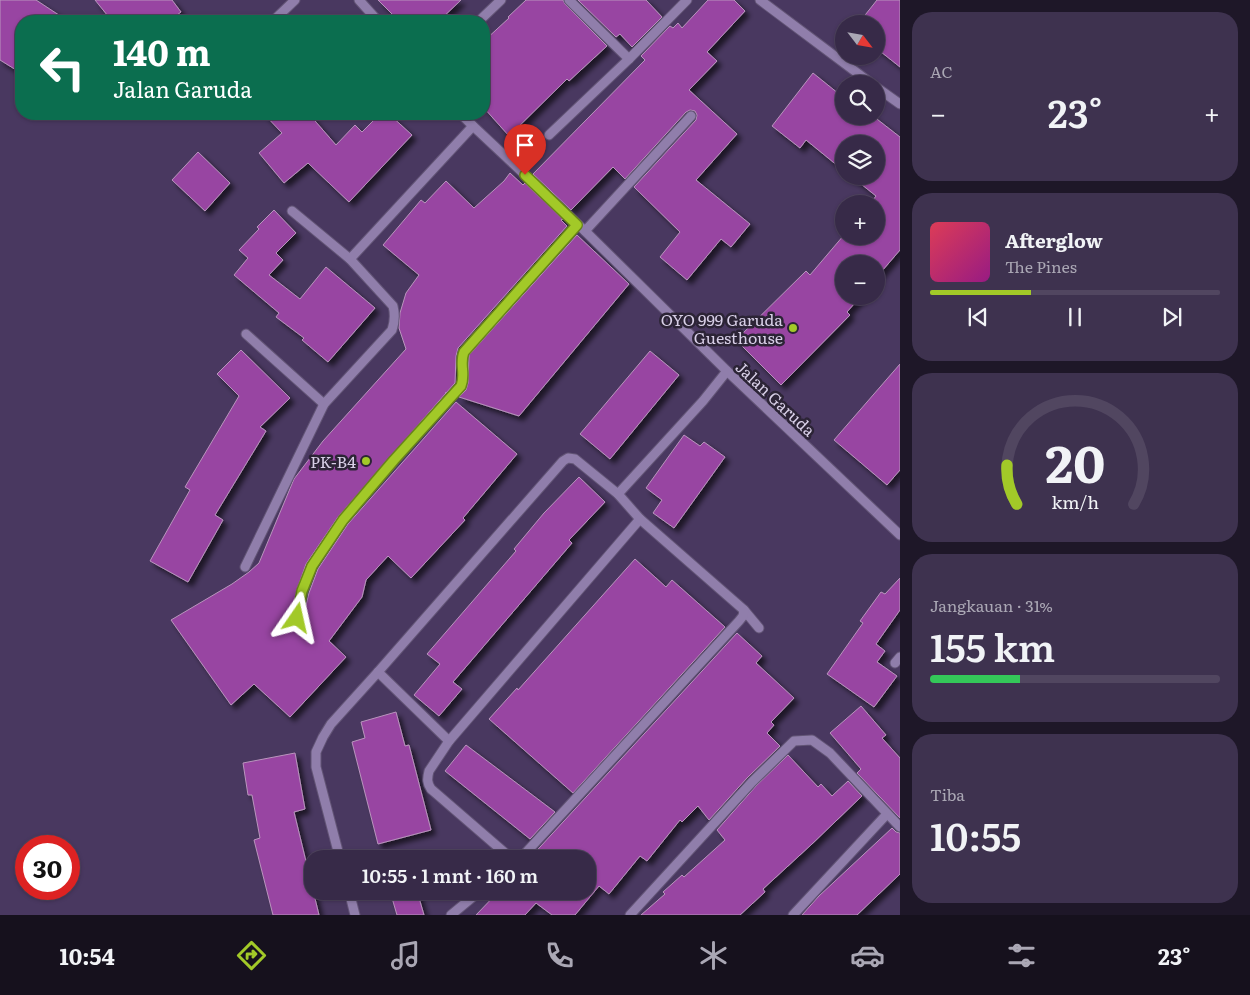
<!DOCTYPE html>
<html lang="id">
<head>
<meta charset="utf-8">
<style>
	:root { --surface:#372a48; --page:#3e324f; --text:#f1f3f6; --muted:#aaa7b4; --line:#514660; --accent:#a2c928 }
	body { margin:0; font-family:Literata,serif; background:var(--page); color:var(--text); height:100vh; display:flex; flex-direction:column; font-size:19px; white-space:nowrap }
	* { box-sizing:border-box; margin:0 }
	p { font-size:16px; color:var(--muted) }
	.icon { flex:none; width:28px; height:28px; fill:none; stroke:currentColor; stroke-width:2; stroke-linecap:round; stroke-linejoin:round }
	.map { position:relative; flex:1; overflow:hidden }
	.panel { display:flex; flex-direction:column; gap:12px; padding:12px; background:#1e1728; width:350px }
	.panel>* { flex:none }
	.guide { position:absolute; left:15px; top:15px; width:475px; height:105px; border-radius:20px; box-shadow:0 1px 4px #0004,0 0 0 1px var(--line); background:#0b6e4f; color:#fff; overflow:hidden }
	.needle { width:32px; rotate:121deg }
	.buttons { position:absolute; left:835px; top:15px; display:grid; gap:10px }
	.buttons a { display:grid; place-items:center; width:50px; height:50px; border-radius:50%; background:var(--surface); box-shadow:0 1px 4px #0004,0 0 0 1px var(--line); font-size:25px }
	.speed { position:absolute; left:15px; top:835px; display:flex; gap:10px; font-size:25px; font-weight:700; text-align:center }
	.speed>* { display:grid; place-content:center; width:65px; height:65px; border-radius:50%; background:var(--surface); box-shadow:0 1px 4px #0004,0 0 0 1px var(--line); line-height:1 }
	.speed .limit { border:8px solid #d22; background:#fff; color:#111 }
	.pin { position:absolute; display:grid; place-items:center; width:42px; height:42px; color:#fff; margin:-51px -21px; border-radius:50% 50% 50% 0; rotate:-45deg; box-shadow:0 0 5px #0007 }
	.pin .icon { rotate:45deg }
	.me { position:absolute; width:55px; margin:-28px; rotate:11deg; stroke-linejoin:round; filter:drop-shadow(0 0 4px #0008) }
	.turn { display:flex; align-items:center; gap:18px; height:105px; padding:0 15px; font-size:22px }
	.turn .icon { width:65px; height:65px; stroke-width:2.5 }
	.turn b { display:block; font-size:35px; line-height:42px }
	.big { font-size:38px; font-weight:600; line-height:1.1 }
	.panel .card { flex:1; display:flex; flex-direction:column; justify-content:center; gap:8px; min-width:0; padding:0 18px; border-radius:20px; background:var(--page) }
	.panel .dial { align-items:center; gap:0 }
	.dial svg { height:130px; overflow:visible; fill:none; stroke:var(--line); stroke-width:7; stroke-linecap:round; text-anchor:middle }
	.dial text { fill:var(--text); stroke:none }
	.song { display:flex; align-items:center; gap:15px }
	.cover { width:60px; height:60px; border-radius:8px; background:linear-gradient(135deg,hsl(350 70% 55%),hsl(310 70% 35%)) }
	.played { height:5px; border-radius:2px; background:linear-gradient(90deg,var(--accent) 35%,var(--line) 35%) }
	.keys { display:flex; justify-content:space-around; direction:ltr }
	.heat { display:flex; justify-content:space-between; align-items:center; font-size:28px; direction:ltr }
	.charge { height:8px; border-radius:4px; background:linear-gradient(90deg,#34c759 31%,var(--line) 0) }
	.trip { position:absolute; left:304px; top:850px; width:292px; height:50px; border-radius:20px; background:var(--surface); box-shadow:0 1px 4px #0004,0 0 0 1px var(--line); font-weight:600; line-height:50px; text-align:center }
	.dock { display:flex; height:80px; justify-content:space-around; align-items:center; background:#16111d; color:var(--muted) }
	.dock .icon { width:35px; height:35px }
	.dock .current { color:var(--accent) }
	.dock b { font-size:22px; color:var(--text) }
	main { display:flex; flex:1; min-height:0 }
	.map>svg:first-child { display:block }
</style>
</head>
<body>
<main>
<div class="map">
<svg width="900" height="915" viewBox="0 0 900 915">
	<defs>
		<filter id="shadow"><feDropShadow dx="4.5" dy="4.5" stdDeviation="2.5" flood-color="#0009"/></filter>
	</defs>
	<rect width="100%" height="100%" fill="#493860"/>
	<g fill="#9844a2" stroke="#b995bd" filter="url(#shadow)">
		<polygon points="0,0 36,0 68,21 21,21 21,73 0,60"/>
		<polygon points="95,0 172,0 181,12 169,21 112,21"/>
		<polygon points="378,0 461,0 439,21 399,21"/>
		<polygon points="526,0 563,0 565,4 607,46 569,81 567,79 509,136 484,108 484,41 509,18 508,17"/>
		<polygon points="578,0 646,0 662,17 632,47 620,34 616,37"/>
		<polygon points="708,0 734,0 745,11 707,52 717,61 689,90 737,134 696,180 750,224 731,247 721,239 687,280 660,257 680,232 634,187 696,120 697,115 695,111 690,110 686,112 625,179 613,167 571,210 533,174 645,60 641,56 670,26 673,28 678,23 682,28"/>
		<polygon points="877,0 900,0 900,67 876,48 876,24 858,24"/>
		<polygon points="813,73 844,98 844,116 873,116 900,137 900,250 876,278 876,264 844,264 844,296 861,296 847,312 850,315 781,385 736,340 806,271 810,275 844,235 844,236 876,236 876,204 870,204 876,196 851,176 876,176 876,144 844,144 844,171 806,140 800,148 772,126"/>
		<polygon points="264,114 309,114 336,145 355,125 362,132 380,114 389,114 412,135 349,202 308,163 284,183 259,153 282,133"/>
		<polygon points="198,152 230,183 205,211 172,180"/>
		<polygon points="510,173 523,185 525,183 563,219 561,220 567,226 458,348 456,356 455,383 446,393 445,393 446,393 338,517 306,564 297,590 291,617 292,622 296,624 302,622 309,593 318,569 348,524 456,402 517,454 463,518 465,520 411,578 388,556 366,580 362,597 329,641 346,657 290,717 254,684 231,705 171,620 232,584 249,572 259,563 294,479 323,441 406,349 399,328 400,313 406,293 419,275 383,245 421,200 425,203 446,181 474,208 504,181"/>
		<polygon points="274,210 296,233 276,253 283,260 269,275 300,299 326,267 375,308 328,362 302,340 304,338 276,317 279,313 234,275 248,258 239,250 259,229 257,227"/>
		<polygon points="577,235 629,284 519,416 459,397 466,390 468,383 469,355"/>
		<polygon points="241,350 290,398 260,427 266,431 215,515 223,520 188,582 150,561 190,490 185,487 239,396 217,374"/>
		<polygon points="650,351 679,375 610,459 580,434"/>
		<polygon points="900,364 900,470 887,485 834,440"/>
		<polygon points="684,435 700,446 704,442 725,457 674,528 653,513 662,500 646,488"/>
		<polygon points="579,477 605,502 569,540 572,543 453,682 462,689 439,716 414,695 440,664 427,654 516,551 514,549 544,513"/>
		<polygon points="635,559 666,587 672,580 725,627 573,793 489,719 517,688 518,690"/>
		<polygon points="900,578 900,610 876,644 885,651 877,662 897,676 874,707 827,674 863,623 860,621 881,592 885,594"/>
		<polygon points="737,633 762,656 756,663 794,698 771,722 774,725 767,733 780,746 747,778 709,820 698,806 682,822 680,820 647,861 640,856 609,894 599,886 575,915 552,915 536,903 525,915 476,915 499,891 588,891 588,859 529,859"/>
		<polygon points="861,706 886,735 882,738 900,758 900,818 857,773 861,769 830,733"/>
		<polygon points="396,712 405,746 409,745 431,830 378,844 352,742 365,738 361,722"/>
		<polygon points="466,745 555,812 530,839 445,771"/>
		<polygon points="295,753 305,809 294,812 319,915 273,915 254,840 260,838 252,795 248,795 243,763"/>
		<polygon points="788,755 818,787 821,784 832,796 848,781 862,796 812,844 763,889 765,892 740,915 641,915 665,894 663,892 682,875 684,877 725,840 717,830 756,786"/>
		<polygon points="892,828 896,832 900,833 900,874 857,915 802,915 819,896"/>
		<polygon points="390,891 417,891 424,915 397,915"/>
	</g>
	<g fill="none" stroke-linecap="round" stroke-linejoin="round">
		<defs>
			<g id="minor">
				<polyline points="359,0 378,21"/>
				<polyline points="569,0 629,59"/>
				<polyline points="760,0 872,84"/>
				<polyline points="273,21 295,0"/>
				<polyline points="479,21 501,0"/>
				<polyline points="876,87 900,104"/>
				<polyline points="461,114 473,126 585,231 727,371 900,535"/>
				<polyline points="549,135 629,59 687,0"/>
				<polyline points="292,211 350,259"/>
				<polyline points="585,231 691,116"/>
				<polyline points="246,334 324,404"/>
				<polyline points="618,494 703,401 727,371"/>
				<path d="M245 567 324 404 392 330C395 321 395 314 393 306L350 259 473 126"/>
				<path d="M297 618 303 591 312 566 343 520 394 461 461 386C465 374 459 364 463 352L577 225"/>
				<polyline points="895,663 900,657"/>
				<path d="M378 672 449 741 429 771C427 779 427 783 431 789L512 859"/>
				<polyline points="449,741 640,519"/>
				<polyline points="340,859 316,767 316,752 323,737 331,724 378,672 563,461 568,458 575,459 618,494 640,519 744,610 759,628"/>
				<polyline points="520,859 739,621 743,616 744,610"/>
				<polyline points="349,891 355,915"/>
				<polyline points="451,915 480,891"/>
				<polyline points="630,915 752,782 794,741 812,740 830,753 900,827"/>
				<polyline points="793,915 887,814"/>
			</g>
		</defs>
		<use href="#minor" stroke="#625475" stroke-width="11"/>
		<use href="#minor" stroke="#907eab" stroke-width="9"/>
	</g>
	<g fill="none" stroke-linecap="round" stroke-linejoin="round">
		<defs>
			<path id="route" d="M297 618 302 591 312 566 343 520 394 460 461 386C466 374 459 364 464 352L577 225 525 175"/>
		</defs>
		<use href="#route" stroke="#69831a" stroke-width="12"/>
		<use href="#route" stroke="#a2c928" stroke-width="9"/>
	</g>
	<g fill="#a2c928" stroke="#2c2436" stroke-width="2">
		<circle cx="793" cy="328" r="5"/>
		<circle cx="366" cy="461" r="5"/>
	</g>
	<g text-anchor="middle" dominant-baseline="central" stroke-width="5" stroke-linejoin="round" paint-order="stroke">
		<g font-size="16" fill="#d8cfe7" stroke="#2c2436" text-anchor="end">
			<text x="783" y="319">OYO 999 Garuda<tspan x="783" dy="18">Guesthouse</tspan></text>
			<text x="356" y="461">PK-B4</text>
		</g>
		<g font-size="16" fill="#d8cfe7" stroke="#2c2436">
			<text transform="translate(776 398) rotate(43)">Jalan Garuda</text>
		</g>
	</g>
</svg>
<div class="buttons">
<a><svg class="needle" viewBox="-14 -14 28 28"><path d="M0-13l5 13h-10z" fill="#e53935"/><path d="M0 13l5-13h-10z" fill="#aaa7b4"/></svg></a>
<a><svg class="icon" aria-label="search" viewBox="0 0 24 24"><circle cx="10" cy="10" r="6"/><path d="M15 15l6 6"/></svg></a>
<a><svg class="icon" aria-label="layers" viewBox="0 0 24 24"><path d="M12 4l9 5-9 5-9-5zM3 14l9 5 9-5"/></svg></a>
<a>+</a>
<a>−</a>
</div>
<div class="speed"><div class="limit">30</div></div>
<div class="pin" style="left:525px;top:175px;background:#d93025"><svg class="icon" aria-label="arrive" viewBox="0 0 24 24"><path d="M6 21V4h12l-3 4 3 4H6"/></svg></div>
<svg class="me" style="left:297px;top:618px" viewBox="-20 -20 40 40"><path d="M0-17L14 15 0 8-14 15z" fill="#a2c928" stroke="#fff" stroke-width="4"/></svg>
<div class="trip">10:55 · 1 mnt · 160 m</div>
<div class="guide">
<div class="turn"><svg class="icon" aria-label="left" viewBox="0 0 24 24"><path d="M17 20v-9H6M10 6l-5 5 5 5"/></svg><div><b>140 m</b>Jalan Garuda</div></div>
</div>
</div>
<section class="panel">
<div class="card"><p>AC</p>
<div class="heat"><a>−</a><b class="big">23°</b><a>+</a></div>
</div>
<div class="card">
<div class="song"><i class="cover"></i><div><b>Afterglow</b><p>The Pines</p></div></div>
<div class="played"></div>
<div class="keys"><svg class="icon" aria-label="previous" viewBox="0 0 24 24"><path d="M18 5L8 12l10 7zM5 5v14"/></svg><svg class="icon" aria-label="pause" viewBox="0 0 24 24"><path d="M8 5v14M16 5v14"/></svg><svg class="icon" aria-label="next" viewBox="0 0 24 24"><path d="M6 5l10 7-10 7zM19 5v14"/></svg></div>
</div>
<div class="card dial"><svg viewBox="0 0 100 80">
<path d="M14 69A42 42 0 1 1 86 69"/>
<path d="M14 69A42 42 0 0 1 8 45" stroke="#a2c928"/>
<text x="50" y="56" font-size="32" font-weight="700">20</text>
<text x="50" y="72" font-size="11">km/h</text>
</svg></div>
<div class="card"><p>Jangkauan · 31%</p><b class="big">155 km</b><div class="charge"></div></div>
<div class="card"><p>Tiba</p><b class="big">10:55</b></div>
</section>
</main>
<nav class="dock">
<b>10:54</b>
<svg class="icon current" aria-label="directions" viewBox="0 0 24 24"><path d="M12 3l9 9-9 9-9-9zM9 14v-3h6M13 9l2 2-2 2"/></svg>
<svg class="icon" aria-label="music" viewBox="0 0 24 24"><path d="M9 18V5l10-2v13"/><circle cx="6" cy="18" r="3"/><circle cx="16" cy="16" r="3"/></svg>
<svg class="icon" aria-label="phone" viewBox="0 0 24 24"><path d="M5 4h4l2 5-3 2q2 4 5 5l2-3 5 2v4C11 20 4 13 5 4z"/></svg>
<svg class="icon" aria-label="climate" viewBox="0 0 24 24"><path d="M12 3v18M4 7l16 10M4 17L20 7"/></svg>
<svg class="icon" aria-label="car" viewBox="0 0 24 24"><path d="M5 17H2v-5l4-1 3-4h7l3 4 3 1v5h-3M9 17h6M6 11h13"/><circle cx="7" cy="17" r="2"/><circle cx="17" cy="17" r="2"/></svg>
<svg class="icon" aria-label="filters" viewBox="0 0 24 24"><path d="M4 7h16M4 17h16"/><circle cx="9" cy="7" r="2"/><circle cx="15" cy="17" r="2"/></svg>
<b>23°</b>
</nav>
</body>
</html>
